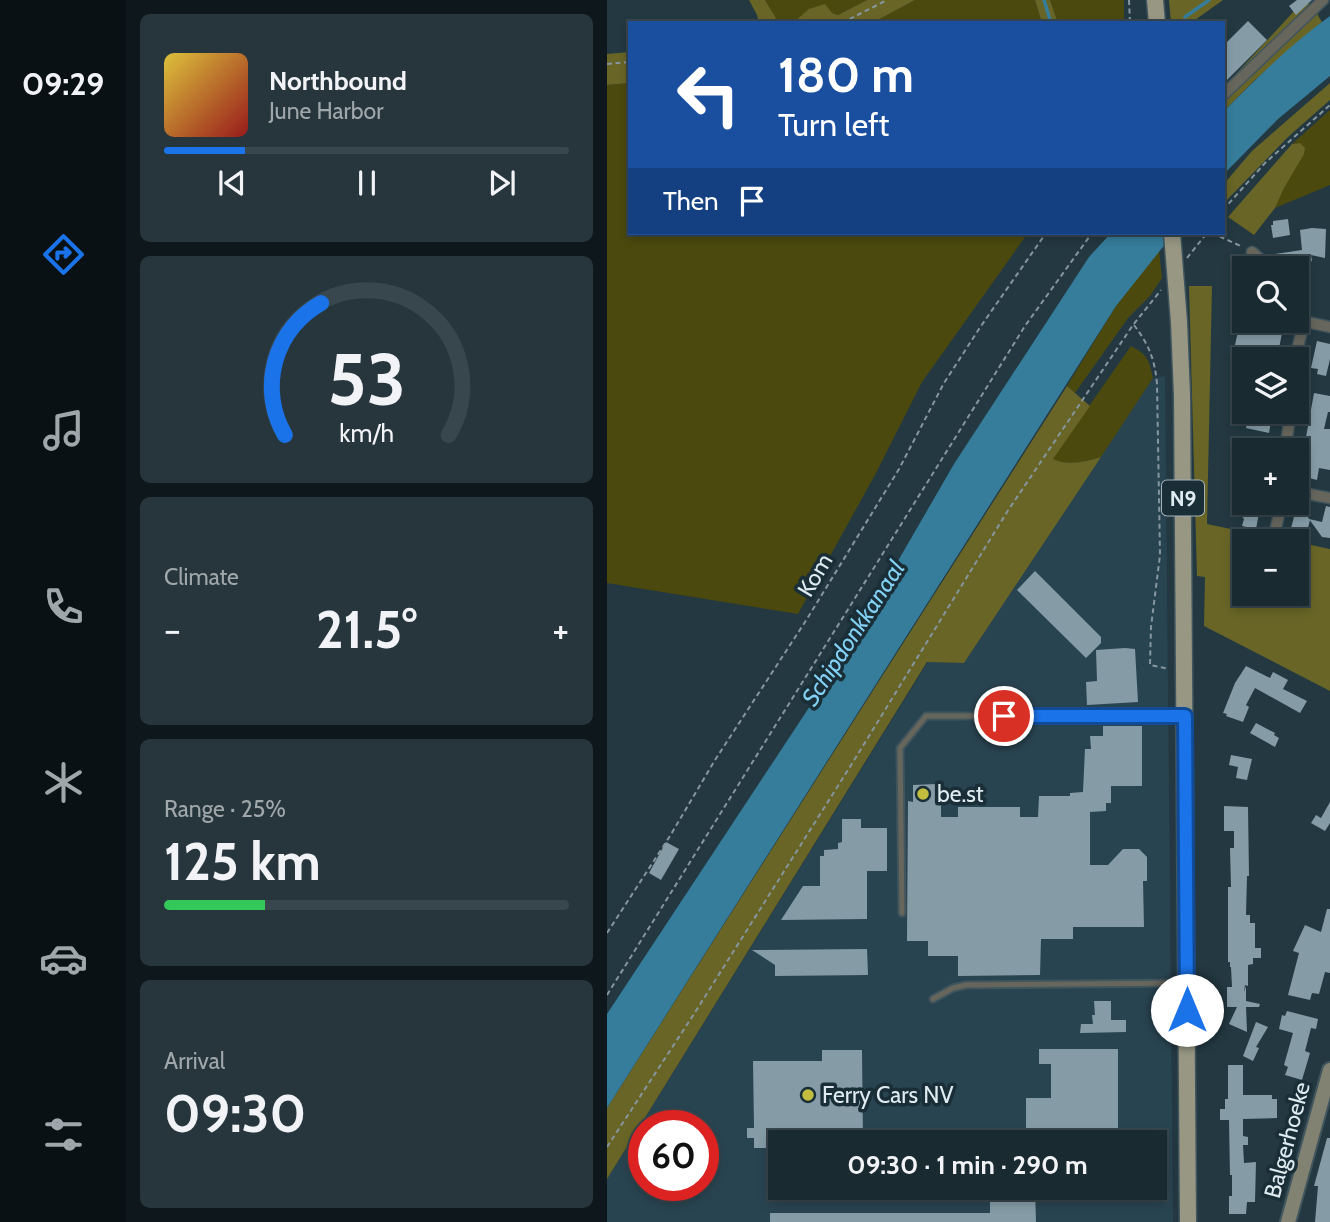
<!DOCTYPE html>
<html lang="en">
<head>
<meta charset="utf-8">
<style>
	:root { --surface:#1a2a31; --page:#27363d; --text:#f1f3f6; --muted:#9fa7ab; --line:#38464d; --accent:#1a73e8 }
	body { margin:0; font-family:Cabin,sans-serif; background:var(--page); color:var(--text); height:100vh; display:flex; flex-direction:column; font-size:26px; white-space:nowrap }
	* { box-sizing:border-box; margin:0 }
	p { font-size:23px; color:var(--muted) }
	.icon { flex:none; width:38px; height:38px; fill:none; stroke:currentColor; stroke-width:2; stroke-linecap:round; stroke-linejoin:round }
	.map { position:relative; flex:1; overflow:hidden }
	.drawer { display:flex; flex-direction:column; gap:14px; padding:14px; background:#0e171b; width:481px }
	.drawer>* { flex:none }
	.top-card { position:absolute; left:21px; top:21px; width:597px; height:214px; border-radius:0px; box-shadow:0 4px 10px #0003,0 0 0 2px var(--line); background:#1a4fa0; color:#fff; overflow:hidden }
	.controls { position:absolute; left:625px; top:256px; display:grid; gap:14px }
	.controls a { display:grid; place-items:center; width:77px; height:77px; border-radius:0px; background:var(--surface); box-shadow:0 4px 10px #0003,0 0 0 2px var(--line); font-size:35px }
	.speed { position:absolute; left:21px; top:1110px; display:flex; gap:14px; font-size:35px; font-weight:700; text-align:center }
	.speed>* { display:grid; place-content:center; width:91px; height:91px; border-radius:50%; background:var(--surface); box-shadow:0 4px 10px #0003,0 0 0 2px var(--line); line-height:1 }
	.speed .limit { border:10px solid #d22; background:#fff; color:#111 }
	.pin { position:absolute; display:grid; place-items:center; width:60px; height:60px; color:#fff; margin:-30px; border:4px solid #fff; border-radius:50%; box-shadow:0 2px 7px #0007 }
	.me { position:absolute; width:77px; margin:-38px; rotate:0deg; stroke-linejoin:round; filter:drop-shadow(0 0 5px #0008) }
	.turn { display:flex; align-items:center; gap:24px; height:147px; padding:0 35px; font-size:32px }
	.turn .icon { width:91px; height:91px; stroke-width:2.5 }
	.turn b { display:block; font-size:49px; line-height:60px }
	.then { display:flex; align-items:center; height:66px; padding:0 35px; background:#0003; gap:14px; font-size:26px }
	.big { font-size:52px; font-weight:800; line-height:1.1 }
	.drawer .widget { flex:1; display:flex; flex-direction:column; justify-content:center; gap:10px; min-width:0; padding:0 24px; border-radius:10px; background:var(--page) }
	.drawer .dial { align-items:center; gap:0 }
	.dial svg { height:182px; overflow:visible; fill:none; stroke:var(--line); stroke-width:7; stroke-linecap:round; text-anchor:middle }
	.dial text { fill:var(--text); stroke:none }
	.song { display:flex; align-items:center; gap:21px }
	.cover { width:84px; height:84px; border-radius:10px; background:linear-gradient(135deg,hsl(50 70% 55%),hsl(0 70% 35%)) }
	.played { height:7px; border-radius:4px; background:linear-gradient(90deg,var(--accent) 20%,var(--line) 20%) }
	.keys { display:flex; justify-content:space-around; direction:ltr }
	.heat { display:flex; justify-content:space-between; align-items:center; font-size:38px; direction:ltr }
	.charge { height:10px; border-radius:5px; background:linear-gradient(90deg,#34c759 25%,var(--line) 0) }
	.trip { position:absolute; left:161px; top:1130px; width:399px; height:70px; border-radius:0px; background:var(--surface); box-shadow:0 4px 10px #0003,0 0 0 2px var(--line); font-weight:800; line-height:70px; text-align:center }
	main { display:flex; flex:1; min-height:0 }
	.dock { display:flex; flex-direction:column; width:126px; justify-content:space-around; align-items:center; background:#0a1114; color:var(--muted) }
	.dock .icon { width:49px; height:49px }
	.dock .active { color:var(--accent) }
	.dock b { font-size:32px; color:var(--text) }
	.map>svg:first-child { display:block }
</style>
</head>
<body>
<main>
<nav class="dock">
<b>09:29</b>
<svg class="icon active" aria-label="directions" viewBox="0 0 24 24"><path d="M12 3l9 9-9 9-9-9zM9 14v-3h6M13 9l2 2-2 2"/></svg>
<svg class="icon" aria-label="music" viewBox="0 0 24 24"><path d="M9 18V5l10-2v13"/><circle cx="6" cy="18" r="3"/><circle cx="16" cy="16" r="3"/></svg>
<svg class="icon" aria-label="phone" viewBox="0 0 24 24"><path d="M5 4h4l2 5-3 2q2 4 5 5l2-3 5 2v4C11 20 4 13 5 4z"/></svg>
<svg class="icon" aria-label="climate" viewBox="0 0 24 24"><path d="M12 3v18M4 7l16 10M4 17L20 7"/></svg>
<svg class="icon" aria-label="car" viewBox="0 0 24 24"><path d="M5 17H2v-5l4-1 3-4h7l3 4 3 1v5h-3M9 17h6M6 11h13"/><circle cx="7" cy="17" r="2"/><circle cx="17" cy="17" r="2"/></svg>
<svg class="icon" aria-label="filters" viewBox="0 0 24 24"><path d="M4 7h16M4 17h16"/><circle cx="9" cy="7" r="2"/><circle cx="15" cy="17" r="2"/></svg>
</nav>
<section class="drawer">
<div class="widget">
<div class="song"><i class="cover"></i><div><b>Northbound</b><p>June Harbor</p></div></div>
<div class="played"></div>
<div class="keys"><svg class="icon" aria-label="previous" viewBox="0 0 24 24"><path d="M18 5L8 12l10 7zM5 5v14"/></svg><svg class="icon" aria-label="pause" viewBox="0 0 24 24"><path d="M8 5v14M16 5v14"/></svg><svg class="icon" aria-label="next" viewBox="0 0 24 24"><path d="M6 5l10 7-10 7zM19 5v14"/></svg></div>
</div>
<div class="widget dial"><svg viewBox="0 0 100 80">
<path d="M14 69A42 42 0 1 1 86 69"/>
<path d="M14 69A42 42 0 0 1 30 11" stroke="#1a73e8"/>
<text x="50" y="56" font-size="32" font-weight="700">53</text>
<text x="50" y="72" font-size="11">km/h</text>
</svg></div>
<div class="widget"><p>Climate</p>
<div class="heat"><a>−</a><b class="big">21.5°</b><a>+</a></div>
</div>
<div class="widget"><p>Range · 25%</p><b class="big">125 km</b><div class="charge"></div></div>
<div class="widget"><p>Arrival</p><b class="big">09:30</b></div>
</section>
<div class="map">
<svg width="723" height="1222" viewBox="0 0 723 1222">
	<rect width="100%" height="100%" fill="#233841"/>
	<path fill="#294451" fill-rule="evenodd" d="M558 376 566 1222H0V1179L321 662 357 663 546 378ZM37 1125H96V1185H37ZM173 1143H548V1188H173Z"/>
	<g fill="#4b490e">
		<polygon points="158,0 260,0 231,15 225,13 188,21 188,23 168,23 169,18"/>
		<polygon points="308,0 428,0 435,23 265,23"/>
		<polygon points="443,0 517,0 517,23 451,23"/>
		<polygon points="23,83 23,233 421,233 315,382 269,473 191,614 0,583 0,85"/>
		<polygon points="723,110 723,185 668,208 693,143 685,144"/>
		<polygon points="552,250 555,278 543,296 521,318 468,393 460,386 509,306"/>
		<path d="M524 346C541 355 542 360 546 378L494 457C476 462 462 466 445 459Z"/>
	</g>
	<g fill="#686526">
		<polygon points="142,0 158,0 169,18 168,23 152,23 150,15"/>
		<polygon points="260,0 308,0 265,23 188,23 188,21 202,9 218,4 225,13 231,15"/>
		<polygon points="428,0 443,0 451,23 435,23"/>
		<polygon points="562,0 616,0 588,20 587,23 564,23"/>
		<path d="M698 2C709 6 709 13 715 22L649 79 616 112V88L689 9Z"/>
		<polygon points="23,52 23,83 0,85 0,54"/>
		<polygon points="723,83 723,100 681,137 616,204 616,185 645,151"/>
		<polygon points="693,143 698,148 697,154 677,188 668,208 647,235 621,217 685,144"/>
		<polygon points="582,286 605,286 600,524 681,541 637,541 637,593 690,593 690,542 723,549 723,691 597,626 598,577 590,576"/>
		<path d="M460 386 483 406 446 459C462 466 477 462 494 457L357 663 320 662 0 1179V1108Z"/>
	</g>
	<g fill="#357d9b">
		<path d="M723 16V76L671 119 616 175V112C650 78 684 44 723 16Z"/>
		<polygon points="504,233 567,233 509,306 0,1108 0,1014 236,656 347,464 482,257"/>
	</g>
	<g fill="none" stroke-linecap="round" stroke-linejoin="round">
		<g stroke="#357d9b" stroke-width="3.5">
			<polyline points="437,0 444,23"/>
			<polyline points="578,17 602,0"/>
		</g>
	</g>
	<g fill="#859ca7">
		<polygon points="690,0 705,0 689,15 682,6"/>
		<polygon points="641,21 660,40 616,84 616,46"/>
		<polygon points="681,219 683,235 666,238 664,225 666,225 666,221"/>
		<polygon points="705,228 719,229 718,258 704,255 705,261 670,267 668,254 695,250 693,230"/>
		<polygon points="637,280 637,321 656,325 657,320 671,322 668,331 675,333 670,359 655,357 656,350 628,345 632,327 626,289 628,289 627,281"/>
		<polygon points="690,285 700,287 694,313 690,313"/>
		<polygon points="710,341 723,344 723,359 719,376 710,374 711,369 704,368"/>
		<polygon points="707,393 723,396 723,412 721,412 717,429 723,429 723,470 712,468 710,480 690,475 693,458 695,459"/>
		<polygon points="642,411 661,415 660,420 664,421 662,433 639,428"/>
		<polygon points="633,467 637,467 637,501 626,499"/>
		<polygon points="719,506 723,507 723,538 715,537 702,519 715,522"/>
		<polygon points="628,508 652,513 649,529 635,526 637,519"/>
		<polygon points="688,513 700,516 703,520 699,536 683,532"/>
		<polygon points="428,571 494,637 494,643 479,658 410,590"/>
		<polygon points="518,648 528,649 531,702 480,705 479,682 490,681 489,650"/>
		<polygon points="639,666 663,678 666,672 681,680 676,689 700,701 693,713 648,688 639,705 642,707 636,722 619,716 620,714 616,713 628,683"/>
		<polygon points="649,723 668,733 667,735 672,738 668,747 643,733"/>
		<polygon points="496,726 535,726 535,786 504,786 504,803 499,803 499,811 483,812 483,865 501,865 516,849 532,849 540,857 540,881 536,881 537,927 466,927 466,939 434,939 433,975 351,976 351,956 321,956 321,941 300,941 301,801 306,802 306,785 329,784 329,801 334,801 334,817 351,817 351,807 413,807 413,817 431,817 432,796 463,796 463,793 476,792 478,749 484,749 483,736 496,736"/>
		<polygon points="624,755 645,759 640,780 629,778 631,767 622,765"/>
		<polygon points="723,802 723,823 718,831 704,823 709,815 714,818"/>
		<polygon points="617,806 641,807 642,876 640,876 639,915 643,915 643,923 648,923 648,948 654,948 654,958 646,958 646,964 641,965 641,986 638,985 637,992 639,986 639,1001 653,1004 652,1007 639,1007 640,1032 622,1024 630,1007 620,1007 620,987 625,987 624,967 623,967 623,962 621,962 621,887 624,887 623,848 627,848 627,831 617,831"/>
		<polygon points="235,819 254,819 254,828 280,828 280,871 260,871 260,919 174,920 196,886 213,886 213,856 217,856 217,850 231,849 231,843 235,842"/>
		<polygon points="59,842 72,849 54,880 42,873"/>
		<polygon points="720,909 723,909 723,973 718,972 712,994 705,993 703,1000 681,995 692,953 686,951 698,925 714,932"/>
		<polygon points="260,949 261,975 168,976 168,965 145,950"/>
		<polygon points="487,1001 504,1001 504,1020 519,1020 519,1032 473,1033 474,1024 486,1024 485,1015 488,1015"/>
		<polygon points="680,1011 711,1019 709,1029 704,1028 698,1051 703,1053 695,1080 678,1075 681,1067 677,1065 686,1033 672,1029 675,1015 678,1016"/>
		<polygon points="649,1022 661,1027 649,1047 652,1048 646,1061 636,1056"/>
		<polygon points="432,1049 511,1049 511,1137 429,1138 429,1142 419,1142 419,1098 444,1098 444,1064 432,1064"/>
		<polygon points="215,1050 255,1050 256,1143 173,1143 173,1148 147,1148 147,1138 140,1138 140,1128 147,1128 146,1061 215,1061"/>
		<polygon points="621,1065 636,1065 636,1095 665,1095 665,1099 670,1099 670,1118 636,1119 636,1136 641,1137 641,1145 636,1145 637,1163 649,1162 648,1202 640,1202 639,1214 622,1214 622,1196 625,1196 625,1175 623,1175 622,1120 613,1120 613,1109 618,1109 618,1099 621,1099"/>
		<polygon points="720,1138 723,1138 723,1222 708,1222 711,1186 707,1186"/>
		<polygon points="383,1188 428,1188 429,1222 163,1222 163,1213 383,1213"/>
	</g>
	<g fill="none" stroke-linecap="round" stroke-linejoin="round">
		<defs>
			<g id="service">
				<polyline points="295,913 293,748 319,716 575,716"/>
				<polyline points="326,999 346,988 359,985 578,983"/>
			</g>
			<g id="minor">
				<polyline points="616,95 716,0"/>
				<polyline points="645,252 653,259 655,268"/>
				<polyline points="690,320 723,327"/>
				<polyline points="688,359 697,322"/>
				<polyline points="678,450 684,411"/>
				<polyline points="690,492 723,498"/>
				<polyline points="666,540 675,502"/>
			</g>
			<polyline id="secondary" points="681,1222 723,1070"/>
			<g id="primary">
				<polyline points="548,0 550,23"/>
				<polyline points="572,322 575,395 581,1222"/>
			</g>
		</defs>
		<use href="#service" stroke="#41555d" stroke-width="9"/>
		<use href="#minor" stroke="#41555d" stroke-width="13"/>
		<use href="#secondary" stroke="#41555d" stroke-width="18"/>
		<use href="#primary" stroke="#41555d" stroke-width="19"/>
		<g stroke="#86969e" stroke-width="2" stroke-dasharray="5 3.5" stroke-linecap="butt">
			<polyline points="522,0 523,23"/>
			<polyline points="235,23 280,0"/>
			<polyline points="0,64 23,62"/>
			<polyline points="616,210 658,163 723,105"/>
			<polyline points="605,233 636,247"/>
			<polyline points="580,258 600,233"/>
			<path d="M527 325C542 345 548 360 550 384L553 555 544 627 543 665 562 669"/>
			<polyline points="0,933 63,836 108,760 200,619 292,469 337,383 374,326 439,233"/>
			<polyline points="0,995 418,326 485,233"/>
			<polyline points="0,1147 87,1014 246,762 400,512 526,325 554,290"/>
		</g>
		<use href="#service" stroke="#66665d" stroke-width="5"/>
		<use href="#minor" stroke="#66665d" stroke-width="10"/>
		<use href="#secondary" stroke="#828273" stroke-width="14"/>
		<use href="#primary" stroke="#979784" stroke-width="16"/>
		<defs>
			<polyline id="primary-bridge" points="565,233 572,322"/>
		</defs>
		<use href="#primary-bridge" stroke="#41555d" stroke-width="19" stroke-linecap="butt"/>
		<use href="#primary-bridge" stroke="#979784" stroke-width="16"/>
	</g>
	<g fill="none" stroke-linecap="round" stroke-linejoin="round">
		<defs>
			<polyline id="route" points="397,716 578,716 580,1010"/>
		</defs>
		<use href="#route" stroke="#114b97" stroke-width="18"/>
		<use href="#route" stroke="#1a73e8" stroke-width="12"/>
	</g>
	<g fill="#c2bd3f" stroke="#192e37" stroke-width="2.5">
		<circle cx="316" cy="794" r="7"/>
		<circle cx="201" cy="1095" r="7"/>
	</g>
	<g text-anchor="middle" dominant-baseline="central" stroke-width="7" stroke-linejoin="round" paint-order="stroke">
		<rect fill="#192e37" stroke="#a4b2b9" stroke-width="2" x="555" y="480.5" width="42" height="35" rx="5"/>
		<g font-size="21" font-weight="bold" fill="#dfebf1">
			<text x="576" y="498">N9</text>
		</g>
		<g font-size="23" fill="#dfebf1" stroke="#192e37">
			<text transform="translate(208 575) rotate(-59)">Kom</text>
			<text transform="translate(680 1140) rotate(-75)">Balgerhoeke</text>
		</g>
		<g font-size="23" fill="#dfebf1" stroke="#192e37" text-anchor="start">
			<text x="330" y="794">be.st</text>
			<text x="215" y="1095">Ferry Cars NV</text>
		</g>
		<g font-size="24" font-style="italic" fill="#83d1f5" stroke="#192e37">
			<text transform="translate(246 633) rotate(-57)">Schipdonkkanaal</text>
		</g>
	</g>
</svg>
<div class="controls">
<a><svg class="icon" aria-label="search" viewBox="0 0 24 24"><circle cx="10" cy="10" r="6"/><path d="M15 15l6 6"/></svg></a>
<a><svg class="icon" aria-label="layers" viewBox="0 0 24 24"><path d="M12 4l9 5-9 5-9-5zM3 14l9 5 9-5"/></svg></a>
<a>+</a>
<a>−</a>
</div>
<div class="speed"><div class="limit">60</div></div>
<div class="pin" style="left:397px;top:716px;background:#d93025"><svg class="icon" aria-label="arrive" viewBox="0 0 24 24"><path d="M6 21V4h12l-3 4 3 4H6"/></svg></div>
<svg class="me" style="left:580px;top:1010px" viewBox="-20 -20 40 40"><circle r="19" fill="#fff"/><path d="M0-13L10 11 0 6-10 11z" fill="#1a73e8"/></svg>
<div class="trip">09:30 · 1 min · 290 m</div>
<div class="top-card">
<div class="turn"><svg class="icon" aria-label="left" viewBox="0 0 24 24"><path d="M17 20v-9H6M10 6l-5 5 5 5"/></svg><div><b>180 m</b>Turn left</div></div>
<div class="then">Then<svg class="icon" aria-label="arrive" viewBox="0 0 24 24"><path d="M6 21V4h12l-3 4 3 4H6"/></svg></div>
</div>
</div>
</main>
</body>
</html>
